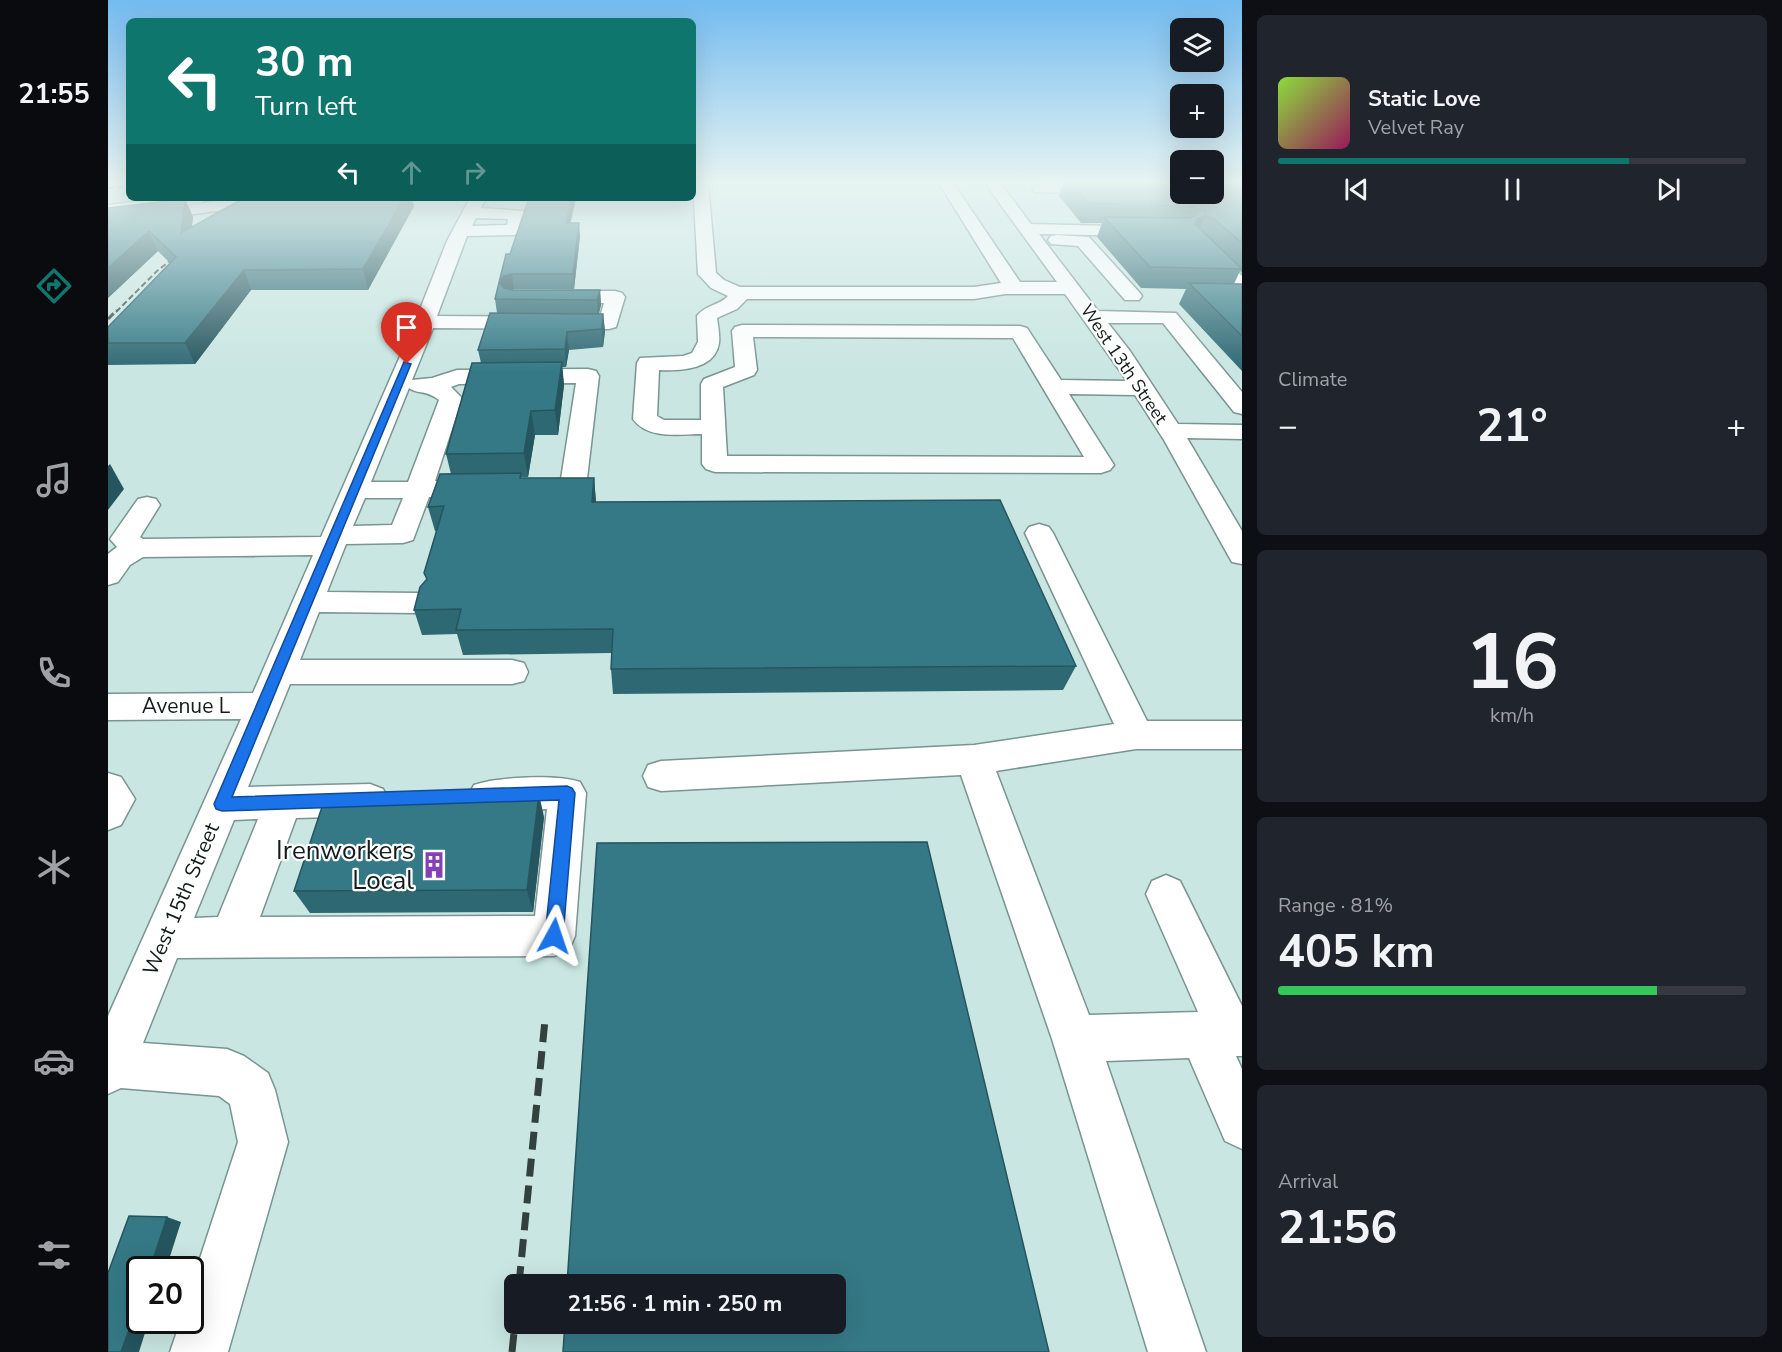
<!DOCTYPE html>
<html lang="en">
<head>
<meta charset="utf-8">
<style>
	:root { --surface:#171b24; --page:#20242c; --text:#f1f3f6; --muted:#9ea1a6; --line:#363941; --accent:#0f766e }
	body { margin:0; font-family:"Nunito Sans",sans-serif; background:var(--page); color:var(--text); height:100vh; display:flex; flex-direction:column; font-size:22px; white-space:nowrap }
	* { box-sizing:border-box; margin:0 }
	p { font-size:20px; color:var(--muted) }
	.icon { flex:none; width:33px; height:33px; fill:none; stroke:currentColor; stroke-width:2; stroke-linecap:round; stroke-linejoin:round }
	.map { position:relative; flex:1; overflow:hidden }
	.panel { display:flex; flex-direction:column; gap:15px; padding:15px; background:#0d0f14; width:540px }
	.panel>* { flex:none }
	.hud { position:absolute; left:18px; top:18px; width:570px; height:183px; border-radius:9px; box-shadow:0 6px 24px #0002; background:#0f766e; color:#fff; overflow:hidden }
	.fabs { position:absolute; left:1062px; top:18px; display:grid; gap:12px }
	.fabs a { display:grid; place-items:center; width:54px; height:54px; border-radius:9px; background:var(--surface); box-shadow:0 6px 24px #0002; font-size:30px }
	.speed { position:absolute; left:18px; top:1256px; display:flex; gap:12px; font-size:30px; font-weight:700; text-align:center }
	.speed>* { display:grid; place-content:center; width:78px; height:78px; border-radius:50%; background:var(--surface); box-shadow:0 6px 24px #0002; line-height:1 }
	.speed .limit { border:3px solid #111; border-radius:9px; background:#fff; color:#111 }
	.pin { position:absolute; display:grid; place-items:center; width:51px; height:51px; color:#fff; margin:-62px -26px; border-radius:50% 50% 50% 0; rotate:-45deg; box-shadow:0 0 6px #0007 }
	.pin .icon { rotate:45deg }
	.me { position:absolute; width:66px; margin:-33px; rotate:5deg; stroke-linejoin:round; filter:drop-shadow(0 0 4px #0008) }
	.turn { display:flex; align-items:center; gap:21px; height:126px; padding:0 30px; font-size:27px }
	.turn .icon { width:78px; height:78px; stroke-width:2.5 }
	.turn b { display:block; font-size:42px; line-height:51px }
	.lanes { display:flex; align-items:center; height:57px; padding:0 30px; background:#0003; justify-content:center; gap:30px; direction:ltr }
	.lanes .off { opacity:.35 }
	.big { font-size:45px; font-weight:700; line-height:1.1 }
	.panel .tile { flex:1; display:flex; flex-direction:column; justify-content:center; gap:9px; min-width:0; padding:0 21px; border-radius:9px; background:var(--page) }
	.panel .dial { align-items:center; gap:0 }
	.dial b { font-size:78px; line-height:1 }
	.song { display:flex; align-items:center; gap:18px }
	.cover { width:72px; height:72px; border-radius:9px; background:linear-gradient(135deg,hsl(90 70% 55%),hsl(330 70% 35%)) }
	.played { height:6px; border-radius:3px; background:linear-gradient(90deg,var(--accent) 75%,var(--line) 75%) }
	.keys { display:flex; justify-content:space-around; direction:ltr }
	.heat { display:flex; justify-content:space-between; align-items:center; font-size:33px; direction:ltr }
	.charge { height:9px; border-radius:4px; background:linear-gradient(90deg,#34c759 81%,var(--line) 0) }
	.trip { position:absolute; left:396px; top:1274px; width:342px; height:60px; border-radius:9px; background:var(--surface); box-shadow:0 6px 24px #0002; font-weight:700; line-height:60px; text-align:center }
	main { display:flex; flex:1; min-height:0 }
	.tab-bar { display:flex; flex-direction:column; width:108px; justify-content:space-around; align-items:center; background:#090b0e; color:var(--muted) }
	.tab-bar .icon { width:42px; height:42px }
	.tab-bar .active { color:var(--accent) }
	.tab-bar b { font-size:27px; color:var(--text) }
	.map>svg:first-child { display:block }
</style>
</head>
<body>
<main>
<nav class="tab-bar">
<b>21:55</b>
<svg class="icon active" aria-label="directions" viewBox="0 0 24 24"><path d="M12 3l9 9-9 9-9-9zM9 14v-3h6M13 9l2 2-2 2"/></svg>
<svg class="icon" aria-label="music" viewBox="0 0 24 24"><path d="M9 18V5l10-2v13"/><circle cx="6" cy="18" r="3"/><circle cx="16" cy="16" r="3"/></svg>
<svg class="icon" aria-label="phone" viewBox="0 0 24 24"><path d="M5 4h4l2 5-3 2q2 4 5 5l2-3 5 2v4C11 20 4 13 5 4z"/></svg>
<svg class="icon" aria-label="climate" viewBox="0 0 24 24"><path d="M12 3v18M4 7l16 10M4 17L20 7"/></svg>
<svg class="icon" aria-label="car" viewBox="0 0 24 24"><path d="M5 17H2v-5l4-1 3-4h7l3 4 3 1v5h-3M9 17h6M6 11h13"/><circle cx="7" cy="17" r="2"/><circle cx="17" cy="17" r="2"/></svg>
<svg class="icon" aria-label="filters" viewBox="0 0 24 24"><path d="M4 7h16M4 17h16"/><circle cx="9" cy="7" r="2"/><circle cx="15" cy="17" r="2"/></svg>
</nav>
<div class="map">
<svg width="1134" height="1352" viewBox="0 0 1134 1352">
	<rect width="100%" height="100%" fill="#c9e6e2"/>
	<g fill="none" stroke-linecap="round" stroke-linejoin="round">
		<defs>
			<g id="minor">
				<path d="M585 183 600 184 608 273 616 280 632 287H866L893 283 831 183H845L912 282H949L877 183H892L923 224 1043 227 1045 231 1043 235 1037 236 931 234 990 311 1068 313 1134 392V414L1126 412 1055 323H1000L1022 351 1070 424 1134 425V439L1079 438 1134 531V564L1124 562 1120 555 1056 440 1027 395 961 394 1006 465 1002 470 993 473 607 472 598 469 594 464V434C572 434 540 440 525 419L529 363 532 358 575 356 584 353 590 342 589 316C597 305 612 305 620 296L603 288 590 274ZM897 294H957L1019 381 953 380 919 328 912 326 634 325 627 327 624 331 627 367 596 379 593 384V420H556L549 416 551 370C572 371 607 370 611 343 612 335 610 326 609 318L629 309 639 299H866ZM645 337 905 338 976 457 619 456 615 387 646 375 649 370Z"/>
				<polygon points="932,184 998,184 1006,189 998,194 927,192 924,189"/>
				<polygon points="131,198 152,198 152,201 144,206 0,226 0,216"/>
				<path d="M362 198H378L373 208 415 211 417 214 412 234 406 235 359 236 329 316 492 317 496 303H447L440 301 437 297 440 293 447 291H507L514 293 517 297 508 327 501 329 325 328 304 380 324 378 349 370 480 369 488 371 491 376 478 487 474 493C458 497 437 498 421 494L417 488 421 482 453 479 468 383 351 384 343 387 354 398 327 481H373L382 483 386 489 382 495 373 497H321L305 540 295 543 238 544 219 592 309 593 320 596 324 603 320 610 309 613 211 612 192 660H404L416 663 420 672 416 681 404 684H182L140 787 262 784 275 789 281 800 275 811 262 816 188 818 152 917 427 916 439 809 379 812 366 807 360 796 366 785C389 777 449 774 472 782L478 793 467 936 461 950 446 956 69 958 35 1043 119 1049 136 1056 160 1073 167 1090 180 1142 120 1352H62L73 1320H82V1289L130 1142 122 1104 111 1096 13 1088 0 1094V1016L133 719 0 720V694L145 693 205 555 35 557 22 565 10 582 0 585V554L9 547 2 539 30 499 39 497 48 499 52 505 32 537 35 539 213 537 307 322 339 241ZM368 218 400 219 399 225 364 226ZM301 388C311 395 317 389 331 400L300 482H263ZM257 498H295L284 525 245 526ZM150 819 110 917 86 918 126 820Z"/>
				<polygon points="949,235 981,237 1031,292 1034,296 1031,300 1017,300 970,246 943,244 940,240 943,236"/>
				<polygon points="1097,245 1103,246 1134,276 1134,292 1127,290 1091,254 1088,250 1091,246"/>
				<polygon points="931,524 941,527 945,533 1039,721 1134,721 1134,749 1028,749 888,771 981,1015 1090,1012 1038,894 1044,881 1058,875 1072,881 1134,1006 1134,1056 1128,1056 1134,1069 1134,1149 1117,1141 1081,1058 998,1061 1098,1352 1040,1352 944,1039 853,775 553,791 540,787 535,776 540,765 553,761 866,745 1006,724 917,533 921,527"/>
				<polygon points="0,773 13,777 27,799 13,825 0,830"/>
			</g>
			<polygon id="major" points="56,198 101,198 93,203 0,215 0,205"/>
		</defs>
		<use href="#minor" stroke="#799491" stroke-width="3"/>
		<use href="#major" stroke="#799491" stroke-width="3"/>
		<use href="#minor" fill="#fff" fill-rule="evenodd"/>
		<use href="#major" fill="#fff" fill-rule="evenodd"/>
		<g stroke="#32403e" stroke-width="2" stroke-dasharray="6 3" stroke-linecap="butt">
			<polyline points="0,188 21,186"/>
			<polyline points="8,312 49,271 73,252"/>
		</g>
		<polyline stroke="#32403e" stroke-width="3" stroke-dasharray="8 4" stroke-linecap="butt" points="0,319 9,310"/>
		<g stroke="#32403e" stroke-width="7" stroke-dasharray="18 9" stroke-linecap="butt">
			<polyline points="411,1284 437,1020"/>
			<polyline points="404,1352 407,1323"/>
		</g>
	</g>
	<g fill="#2e6873">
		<polygon points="955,183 1134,183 1134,273 1132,271 1126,284 1134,284 1134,371 1071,304 1078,289 1033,288 989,237 994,223 973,223 951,196"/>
		<polygon points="77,199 85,217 84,226 306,206 260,290 143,290 87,364 0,365 0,327 62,263 50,251 0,298 0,208"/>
		<polygon points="463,223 472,236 466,289 406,289 402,290 492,290 493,305 491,314 495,314 497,331 495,347 461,350 458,367 454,367 456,385 450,435 427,435 420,477 413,477 413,478 486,478 488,502 968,666 955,690 505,694 503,669 504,653 355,655 349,634 314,635 306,610 318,580 328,531 327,531 320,507 343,474 338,454 373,363 370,350 389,313 387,299 402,254"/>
		<polygon points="436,817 425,912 202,913 186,891"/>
	</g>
	<g fill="#25555e">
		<polygon points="296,198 304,198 306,206 260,290 255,269"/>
		<polygon points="464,198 468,198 460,236 458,223"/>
		<polygon points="77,199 85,217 81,252 73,233"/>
		<polygon points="1097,216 1089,236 1081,238 1090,218"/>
		<polygon points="471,223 472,236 466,289 465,274"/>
		<polygon points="41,231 50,251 0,298 0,268"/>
		<polygon points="136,270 143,290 87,364 77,343"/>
		<polygon points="404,274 406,289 398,291 391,282 396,276"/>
		<polygon points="492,290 493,305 490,315 489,300"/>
		<polygon points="495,314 497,331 495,347 494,329"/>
		<polygon points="459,332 461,350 458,367 457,349"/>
		<polygon points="454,362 456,385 450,435 447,410"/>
		<polygon points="423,411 427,435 420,477 416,453"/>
		<polygon points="2,464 16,489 0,510 0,466"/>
		<polygon points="486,478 488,502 484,502"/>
		<polygon points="431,794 436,817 425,912 419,890"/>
		<polygon points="59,1217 73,1222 58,1269 42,1269"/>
		<polygon points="32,1299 32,1320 41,1320 31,1352 13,1352"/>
	</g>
	<g fill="#357986" stroke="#25555e" stroke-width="1.5">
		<polygon points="962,183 1072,183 1072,194 1106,194 1106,183 1134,183 1134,243 1105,218 1097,216 1090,218 1087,224 1134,269 1042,267 996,217 1080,218 1088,216 1089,210 1087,207 980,203"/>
		<polygon points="136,198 296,198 255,269 136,270 77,343 0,343 0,327 68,257 41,231 0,268 0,208 77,199 73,233"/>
		<polygon points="421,198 464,198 458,223 471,223 465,274 404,274 396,276 391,282 396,288 404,290 492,290 489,300 387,299 398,254 402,254"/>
		<polygon points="1081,283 1134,284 1134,336"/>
		<polygon points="382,313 495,314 494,329 459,332 457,349 370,350"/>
		<polygon points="454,362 447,410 423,411 416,453 338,454 364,363"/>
		<polygon points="413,473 412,478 486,478 484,502 892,500 968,666 503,669 505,629 348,630 353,609 306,610 312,587 319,579 316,573 336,506 320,507 332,474"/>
		<polygon points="431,794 419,890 186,891 218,795"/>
		<polygon points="819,842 941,1352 455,1352 457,1323 728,1323 728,1284 459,1284 489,843"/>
		<polygon points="21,1216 59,1217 42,1269 32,1269 32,1299 13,1352 0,1352 0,1273"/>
	</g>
	<linearGradient id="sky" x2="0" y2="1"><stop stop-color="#73bbf0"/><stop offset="0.49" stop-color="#e7f4f2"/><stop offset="1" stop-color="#e7f4f2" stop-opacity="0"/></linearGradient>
	<rect width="1134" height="372" fill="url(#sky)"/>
	<polygon fill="#1a73e8" stroke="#114b97" stroke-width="1.5" points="296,362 303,364 124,797 459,786 464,788 467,793 455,936 452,942 446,945 440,942 437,936 451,800 114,811 108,809 106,804"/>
	<defs>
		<symbol id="building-bare" viewBox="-9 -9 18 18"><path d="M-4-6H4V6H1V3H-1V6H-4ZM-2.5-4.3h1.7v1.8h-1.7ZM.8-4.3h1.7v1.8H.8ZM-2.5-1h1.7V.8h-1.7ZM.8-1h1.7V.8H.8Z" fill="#8440b4" stroke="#fff" stroke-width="2.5" paint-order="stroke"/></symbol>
	</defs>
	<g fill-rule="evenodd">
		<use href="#building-bare" x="307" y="846" width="38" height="38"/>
	</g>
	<g text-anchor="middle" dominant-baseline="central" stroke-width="4.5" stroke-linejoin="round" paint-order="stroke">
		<g font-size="18" fill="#121d1b" stroke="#fff">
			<text transform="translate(1016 364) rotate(56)">West 13th Street</text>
		</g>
		<g font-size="21" fill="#121d1b" stroke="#fff">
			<text x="78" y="706">Avenue L</text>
			<text transform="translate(73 899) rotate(-67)">West 15th Street</text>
		</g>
		<g font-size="26" fill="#121d1b" stroke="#fff" text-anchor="end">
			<text x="306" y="850">Irenworkers<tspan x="306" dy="30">Local</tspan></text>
		</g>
	</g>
</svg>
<div class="fabs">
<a><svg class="icon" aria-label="layers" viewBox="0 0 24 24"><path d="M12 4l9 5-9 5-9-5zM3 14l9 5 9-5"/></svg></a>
<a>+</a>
<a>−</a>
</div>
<div class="speed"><div class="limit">20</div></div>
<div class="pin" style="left:299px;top:364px;background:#d93025"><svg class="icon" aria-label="arrive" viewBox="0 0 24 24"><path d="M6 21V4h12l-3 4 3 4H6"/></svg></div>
<svg class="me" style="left:446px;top:936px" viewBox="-20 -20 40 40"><path d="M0-17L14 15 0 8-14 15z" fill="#1a73e8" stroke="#fff" stroke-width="4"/></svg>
<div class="trip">21:56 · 1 min · 250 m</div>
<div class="hud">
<div class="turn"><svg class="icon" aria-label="left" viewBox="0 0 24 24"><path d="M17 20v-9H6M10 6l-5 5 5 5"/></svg><div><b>30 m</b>Turn left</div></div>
<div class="lanes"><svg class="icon" aria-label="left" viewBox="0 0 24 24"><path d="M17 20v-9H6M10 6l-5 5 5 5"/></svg><svg class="icon off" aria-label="ahead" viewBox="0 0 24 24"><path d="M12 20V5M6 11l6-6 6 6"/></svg><svg class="icon off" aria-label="right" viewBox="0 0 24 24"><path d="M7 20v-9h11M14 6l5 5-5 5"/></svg></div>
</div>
</div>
<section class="panel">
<div class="tile">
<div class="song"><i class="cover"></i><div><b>Static Love</b><p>Velvet Ray</p></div></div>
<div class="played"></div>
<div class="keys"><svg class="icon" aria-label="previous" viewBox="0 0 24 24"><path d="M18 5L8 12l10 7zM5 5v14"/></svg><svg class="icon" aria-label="pause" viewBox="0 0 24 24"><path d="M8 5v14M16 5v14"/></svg><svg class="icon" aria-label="next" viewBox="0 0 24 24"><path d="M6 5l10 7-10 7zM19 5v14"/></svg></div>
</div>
<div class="tile"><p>Climate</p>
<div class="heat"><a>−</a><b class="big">21°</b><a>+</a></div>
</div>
<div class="tile dial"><b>16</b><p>km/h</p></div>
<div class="tile"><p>Range · 81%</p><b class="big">405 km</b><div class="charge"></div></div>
<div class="tile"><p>Arrival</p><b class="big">21:56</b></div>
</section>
</main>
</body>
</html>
